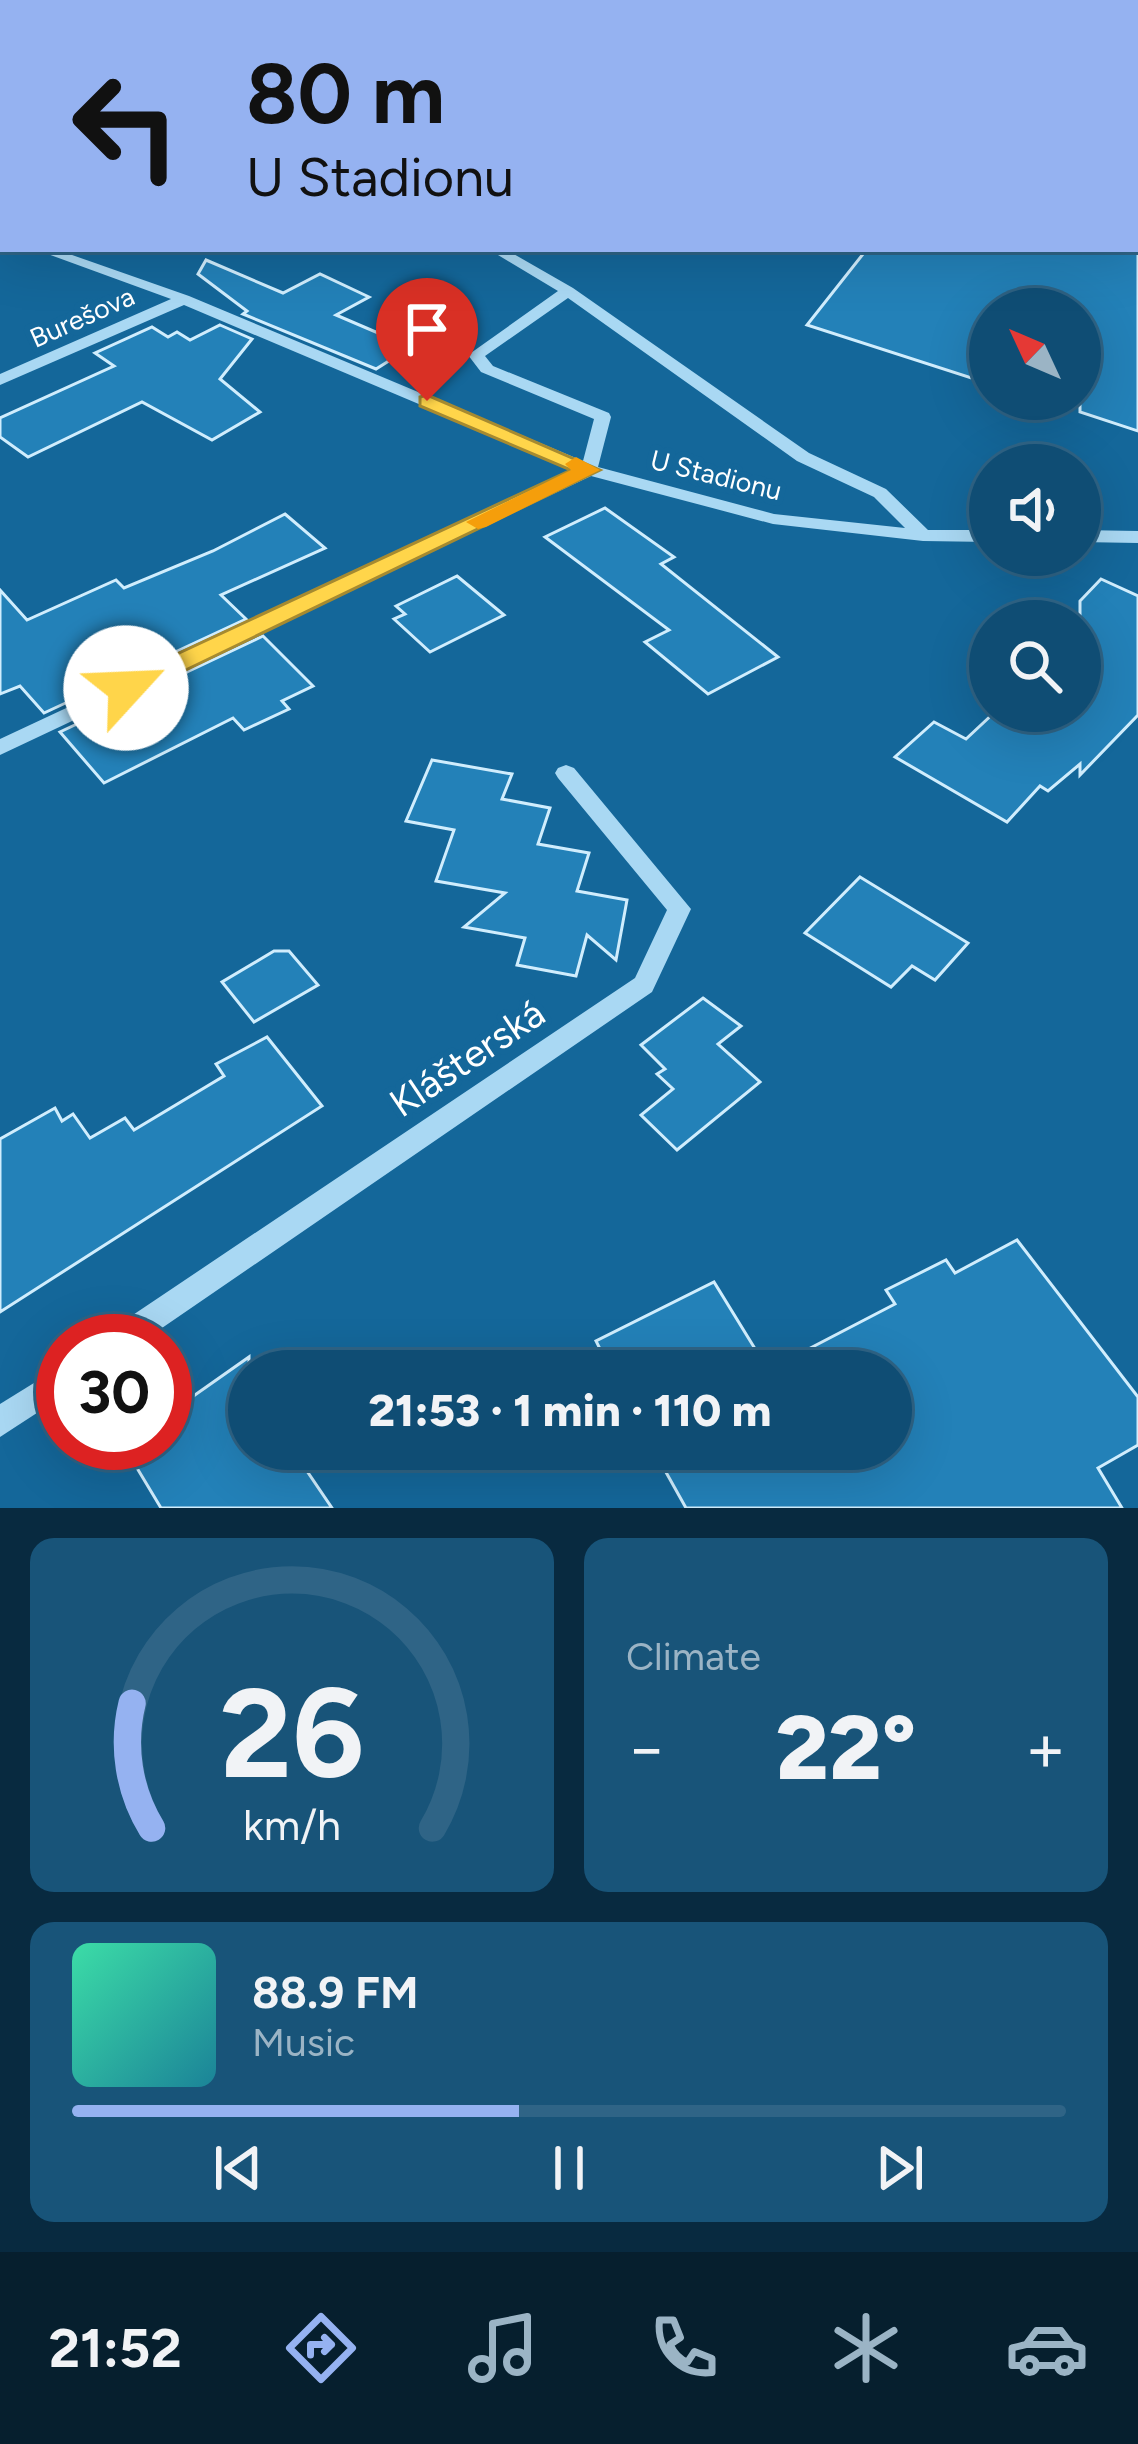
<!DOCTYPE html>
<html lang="en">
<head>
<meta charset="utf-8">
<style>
	:root { --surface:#0f4d74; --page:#185479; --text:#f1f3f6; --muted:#9bb4c5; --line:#2f6486; --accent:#95b2f1 }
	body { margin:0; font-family:Figtree,sans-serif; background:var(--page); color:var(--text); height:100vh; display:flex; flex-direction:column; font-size:45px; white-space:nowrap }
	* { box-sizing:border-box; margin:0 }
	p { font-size:39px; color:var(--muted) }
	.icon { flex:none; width:66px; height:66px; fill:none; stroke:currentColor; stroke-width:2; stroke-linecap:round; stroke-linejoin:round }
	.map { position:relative; height:1508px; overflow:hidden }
	.drawer { display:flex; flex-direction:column; gap:30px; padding:30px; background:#082a40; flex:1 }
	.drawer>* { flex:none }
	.banner { position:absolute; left:0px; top:0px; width:1140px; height:252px; box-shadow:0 12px 48px #0002,0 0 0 3px var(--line); background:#95b2f1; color:#111; overflow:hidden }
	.needle { width:78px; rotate:314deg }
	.tools { position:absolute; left:969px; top:288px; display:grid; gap:24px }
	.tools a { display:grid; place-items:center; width:132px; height:132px; border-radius:50%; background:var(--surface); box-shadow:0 12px 48px #0002,0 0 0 3px var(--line); font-size:60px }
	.speed { position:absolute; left:36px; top:1314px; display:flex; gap:24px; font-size:60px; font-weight:700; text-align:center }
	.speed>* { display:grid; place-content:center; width:156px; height:156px; border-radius:50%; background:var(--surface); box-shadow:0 12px 48px #0002,0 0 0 3px var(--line); line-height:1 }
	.speed .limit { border:18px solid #d22; background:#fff; color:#111 }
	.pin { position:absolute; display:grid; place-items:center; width:102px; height:102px; color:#fff; margin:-123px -51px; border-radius:50% 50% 50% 0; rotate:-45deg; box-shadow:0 0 12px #0007 }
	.pin .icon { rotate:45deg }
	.me { position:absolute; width:132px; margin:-66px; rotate:65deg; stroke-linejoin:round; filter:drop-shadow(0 0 9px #0008) }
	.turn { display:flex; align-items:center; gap:42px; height:252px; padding:0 48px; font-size:54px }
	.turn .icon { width:156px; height:156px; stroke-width:2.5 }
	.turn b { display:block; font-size:84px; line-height:102px }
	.big { font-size:90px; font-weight:800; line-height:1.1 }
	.drawer .tile { flex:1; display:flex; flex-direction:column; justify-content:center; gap:18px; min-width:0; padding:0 42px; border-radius:24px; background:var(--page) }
	.drawer .dial { align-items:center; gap:0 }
	.dial svg { height:312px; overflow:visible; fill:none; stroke:var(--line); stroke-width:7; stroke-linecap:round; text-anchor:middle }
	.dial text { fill:var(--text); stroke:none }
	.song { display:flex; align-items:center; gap:36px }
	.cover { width:144px; height:144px; border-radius:18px; background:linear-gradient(135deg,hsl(160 70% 55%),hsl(190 70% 35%)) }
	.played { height:12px; border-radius:6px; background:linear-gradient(90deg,var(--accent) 45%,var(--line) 45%) }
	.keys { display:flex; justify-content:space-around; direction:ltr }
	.heat { display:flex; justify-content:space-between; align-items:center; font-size:66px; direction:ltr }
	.drawer .tiles { flex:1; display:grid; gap:30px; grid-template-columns:1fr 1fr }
	.tile:last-child { grid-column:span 2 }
	.trip { position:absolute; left:228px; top:1350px; width:684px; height:120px; border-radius:60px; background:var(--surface); box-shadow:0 12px 48px #0002,0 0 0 3px var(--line); font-weight:800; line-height:120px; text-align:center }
	.tabs { display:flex; height:192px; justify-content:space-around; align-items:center; background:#061f2e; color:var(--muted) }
	.tabs .icon { width:84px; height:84px }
	.tabs .current { color:var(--accent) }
	.tabs b { font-size:54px; color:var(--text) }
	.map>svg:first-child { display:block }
</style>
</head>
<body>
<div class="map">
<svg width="1138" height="1508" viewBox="0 0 1138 1508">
	<rect width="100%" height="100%" fill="#14679a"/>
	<g fill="#2381b8" stroke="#d0edfd" stroke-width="3">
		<polygon points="867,249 1138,249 1138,431 1080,412 1080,309 990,309 990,384 807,325"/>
		<polygon points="206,260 283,293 320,274 369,297 336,315 411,347 376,369 243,314 247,311 198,274"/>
		<polygon points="220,325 252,339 220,379 260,412 212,440 142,402 28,457 0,437 0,418 114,366 95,353 152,327 168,337 177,332 190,340"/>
		<polygon points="605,508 674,557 661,564 778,657 708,694 645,642 669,630 545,537"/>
		<polygon points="285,514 325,548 221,595 246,619 44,713 20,686 0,694 0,590 27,620 116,580 124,588 213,551"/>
		<polygon points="457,576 504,615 430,652 394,619 405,614 396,606"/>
		<polygon points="1101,579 1138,596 1138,715 1080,775 1080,764 1048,791 1040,786 1007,822 895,757 934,722 966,739 996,711 1080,711 1080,601"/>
		<polygon points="263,636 313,686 282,701 289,709 244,730 233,718 104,783 60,732"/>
		<polygon points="432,760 512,774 502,799 550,808 538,844 589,853 577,891 627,900 616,960 587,935 576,976 517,965 525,938 464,927 505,893 436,881 454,830 406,821"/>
		<polygon points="860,877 968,943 935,980 912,966 891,987 805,933"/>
		<polygon points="274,951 289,951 318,985 254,1022 222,982"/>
		<polygon points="703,998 741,1026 718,1044 760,1082 677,1150 641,1115 673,1089 657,1074 665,1069 641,1045"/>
		<polygon points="267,1037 322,1106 0,1312 0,1139 55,1108 62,1121 73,1114 90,1138 125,1118 134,1130 224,1076 216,1064"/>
		<polygon points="1017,1240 1138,1397 1138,1445 1098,1468 1122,1508 686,1508 653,1449 891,1449 891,1371 611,1371 596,1341 714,1282 768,1370 895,1304 886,1290 946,1260 955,1273"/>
		<polygon points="249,1357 249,1449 292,1449 332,1508 161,1508 122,1443 165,1443 165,1416"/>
	</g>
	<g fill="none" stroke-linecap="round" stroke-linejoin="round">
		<g fill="#a9d8f3" fill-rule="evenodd">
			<rect x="0" y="16" width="3" height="6"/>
			<rect x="0" y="230" width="3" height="9"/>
			<path d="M34 249H55L189 296 583 461 594 419 481 372 468 355 558 291 488 249H505L573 288 809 453 886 489 928 530H990V542L923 541 773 524 591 476 0 755V739L575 470 184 305 0 385V374L171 299ZM568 298 797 461 874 497 905 528 774 514 598 467 611 417 609 413 493 366 485 356Z"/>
			<polygon points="1080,530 1138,531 1138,543 1080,542"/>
			<polygon points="566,765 574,768 691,909 652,992 143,1341 105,1341 109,1331 635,978 667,910 558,778 555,773 558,768"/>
			<polygon points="63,1365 63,1396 0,1437 0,1404"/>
		</g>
	</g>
	<polygon fill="#ffd54a" stroke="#a68a30" stroke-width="3" points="427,395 600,470 136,694 117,694 113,688 117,682 571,470 420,406 420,397"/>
	<polygon fill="#f59e0b" points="576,457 600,470 486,527 478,529 466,522 571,470 565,464"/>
	<g text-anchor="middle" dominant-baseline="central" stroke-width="12" stroke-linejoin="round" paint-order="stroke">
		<g font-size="27" fill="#fff" stroke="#14679a">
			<text transform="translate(82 317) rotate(-24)">Burešova</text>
			<text transform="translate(716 475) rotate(14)">U Stadionu</text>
		</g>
		<g font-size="39" fill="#fff" stroke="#14679a">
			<text transform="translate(467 1058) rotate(-34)">Klášterská</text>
		</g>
	</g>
</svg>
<div class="tools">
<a><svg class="needle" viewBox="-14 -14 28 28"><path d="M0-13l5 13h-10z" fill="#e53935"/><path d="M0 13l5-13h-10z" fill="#9bb4c5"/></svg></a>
<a><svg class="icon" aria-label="sound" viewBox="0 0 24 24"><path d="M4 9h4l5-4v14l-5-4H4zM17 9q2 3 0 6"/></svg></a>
<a><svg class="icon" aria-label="search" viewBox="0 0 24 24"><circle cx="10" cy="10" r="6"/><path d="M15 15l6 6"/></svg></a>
</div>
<div class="speed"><div class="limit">30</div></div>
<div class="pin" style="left:427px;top:401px;background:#d93025"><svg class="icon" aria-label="arrive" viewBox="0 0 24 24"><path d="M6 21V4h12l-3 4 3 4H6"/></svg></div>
<svg class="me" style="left:126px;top:688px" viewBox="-20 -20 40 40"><circle r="19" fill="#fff"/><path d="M0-13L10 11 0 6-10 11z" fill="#ffd54a"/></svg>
<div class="trip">21:53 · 1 min · 110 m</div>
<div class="banner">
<div class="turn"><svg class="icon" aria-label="left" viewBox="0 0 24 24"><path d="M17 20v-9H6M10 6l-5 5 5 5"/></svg><div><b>80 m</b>U Stadionu</div></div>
</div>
</div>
<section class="drawer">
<div class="tiles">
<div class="tile dial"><svg viewBox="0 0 100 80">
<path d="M14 69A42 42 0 1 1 86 69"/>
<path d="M14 69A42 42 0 0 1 9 37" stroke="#95b2f1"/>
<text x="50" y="56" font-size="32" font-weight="700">26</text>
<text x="50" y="72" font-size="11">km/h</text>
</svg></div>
<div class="tile"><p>Climate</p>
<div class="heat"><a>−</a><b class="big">22°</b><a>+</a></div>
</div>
<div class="tile">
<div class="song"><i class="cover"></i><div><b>88.9 FM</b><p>Music</p></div></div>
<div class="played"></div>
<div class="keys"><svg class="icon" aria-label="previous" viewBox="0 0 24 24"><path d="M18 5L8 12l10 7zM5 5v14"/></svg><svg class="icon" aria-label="pause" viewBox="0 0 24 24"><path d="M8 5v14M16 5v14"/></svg><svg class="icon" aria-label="next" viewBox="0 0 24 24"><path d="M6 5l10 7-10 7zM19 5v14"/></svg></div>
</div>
</div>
</section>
<nav class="tabs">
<b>21:52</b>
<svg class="icon current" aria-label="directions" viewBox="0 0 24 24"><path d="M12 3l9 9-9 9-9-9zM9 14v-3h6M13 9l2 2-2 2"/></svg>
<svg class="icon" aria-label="music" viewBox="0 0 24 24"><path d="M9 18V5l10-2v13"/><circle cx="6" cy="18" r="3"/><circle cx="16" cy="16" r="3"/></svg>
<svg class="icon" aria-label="phone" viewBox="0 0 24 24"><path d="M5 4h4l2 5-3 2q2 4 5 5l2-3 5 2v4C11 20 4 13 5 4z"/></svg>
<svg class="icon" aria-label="climate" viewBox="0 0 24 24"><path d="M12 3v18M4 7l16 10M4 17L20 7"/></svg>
<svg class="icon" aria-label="car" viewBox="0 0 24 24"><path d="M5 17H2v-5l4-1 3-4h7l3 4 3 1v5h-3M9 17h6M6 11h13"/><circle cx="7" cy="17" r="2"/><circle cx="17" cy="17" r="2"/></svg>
</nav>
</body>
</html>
